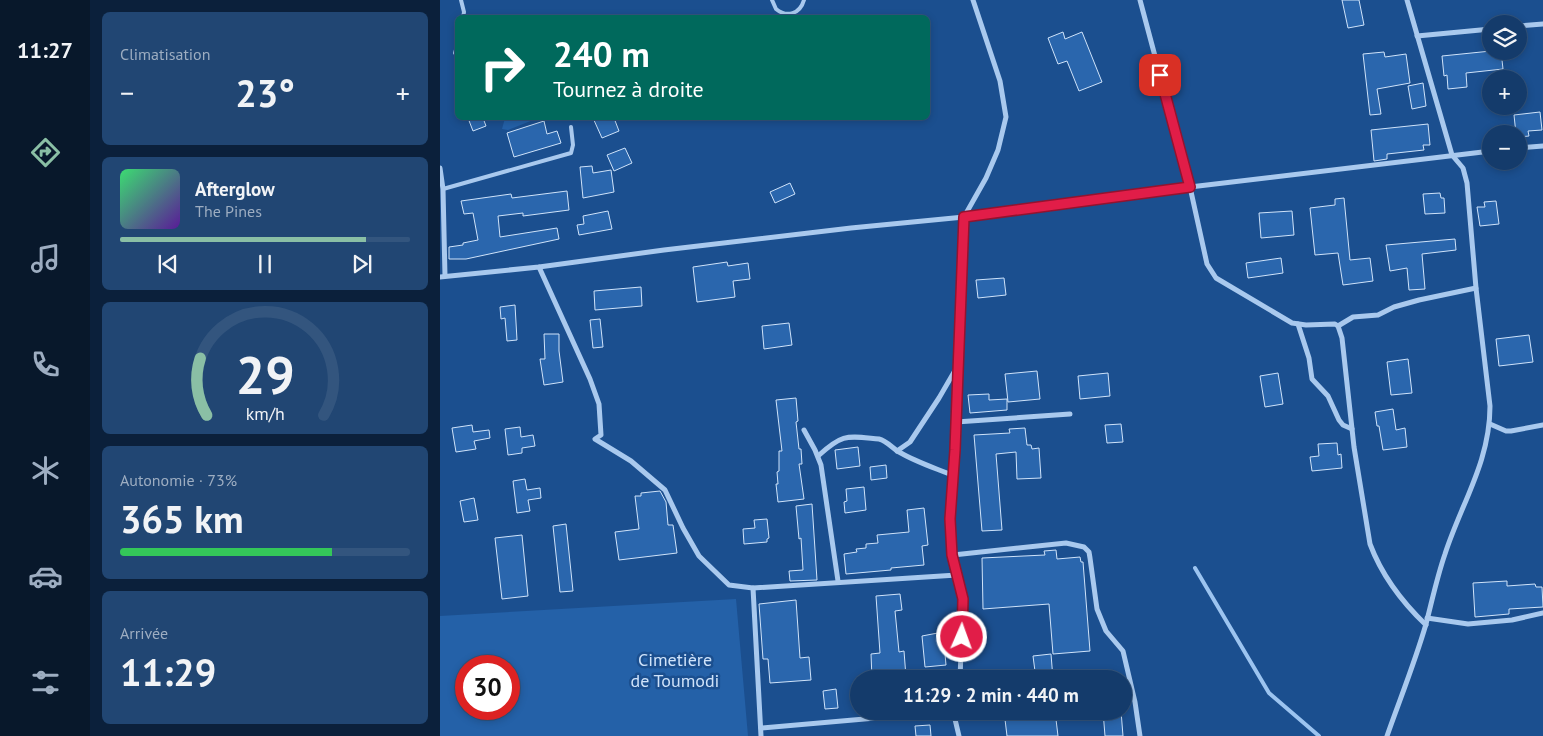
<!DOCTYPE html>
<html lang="fr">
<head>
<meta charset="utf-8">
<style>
	:root { --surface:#143b6b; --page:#214673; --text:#f1f3f6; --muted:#9dadc1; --line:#33557e; --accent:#8abfa5 }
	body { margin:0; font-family:"PT Sans",sans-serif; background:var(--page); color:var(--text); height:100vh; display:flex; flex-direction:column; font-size:19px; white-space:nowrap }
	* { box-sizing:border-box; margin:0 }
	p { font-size:16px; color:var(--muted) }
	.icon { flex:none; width:28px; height:28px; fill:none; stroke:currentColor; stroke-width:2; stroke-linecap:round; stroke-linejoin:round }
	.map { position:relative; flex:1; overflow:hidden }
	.panel { display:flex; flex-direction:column; gap:12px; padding:12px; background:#0b203b; width:350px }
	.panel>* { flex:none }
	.banner { position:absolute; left:15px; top:15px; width:475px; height:105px; border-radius:8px; box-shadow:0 2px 8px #0003,0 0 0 1px var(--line); background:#00695c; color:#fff; overflow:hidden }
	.fabs { position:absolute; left:1042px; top:15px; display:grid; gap:10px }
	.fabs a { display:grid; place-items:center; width:45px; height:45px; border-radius:50%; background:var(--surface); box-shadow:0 2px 8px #0003,0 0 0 1px var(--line); font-size:25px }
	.speed { position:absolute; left:15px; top:655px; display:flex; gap:10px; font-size:25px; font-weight:700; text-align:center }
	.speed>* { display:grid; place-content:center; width:65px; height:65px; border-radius:50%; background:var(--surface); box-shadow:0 2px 8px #0003,0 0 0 1px var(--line); line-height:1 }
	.speed .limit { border:8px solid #d22; background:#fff; color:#111 }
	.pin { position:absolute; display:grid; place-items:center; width:42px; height:42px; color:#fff; margin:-21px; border-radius:10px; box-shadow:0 2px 8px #0006 }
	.me { position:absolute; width:55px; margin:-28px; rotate:2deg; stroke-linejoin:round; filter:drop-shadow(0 0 4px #0008) }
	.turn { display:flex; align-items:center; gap:18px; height:105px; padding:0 15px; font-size:22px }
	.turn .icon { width:65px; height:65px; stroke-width:2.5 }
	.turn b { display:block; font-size:35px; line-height:42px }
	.big { font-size:38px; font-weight:700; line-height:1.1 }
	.panel .widget { flex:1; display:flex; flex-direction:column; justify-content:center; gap:8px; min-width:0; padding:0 18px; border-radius:8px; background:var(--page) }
	.panel .dial { align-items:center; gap:0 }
	.dial svg { height:130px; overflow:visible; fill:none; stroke:var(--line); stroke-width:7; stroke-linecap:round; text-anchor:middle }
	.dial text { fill:var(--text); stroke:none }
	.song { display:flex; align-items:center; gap:15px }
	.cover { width:60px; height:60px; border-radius:8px; background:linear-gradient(135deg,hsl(140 70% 55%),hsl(270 70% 35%)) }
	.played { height:5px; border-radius:2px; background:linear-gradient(90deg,var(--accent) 85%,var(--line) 85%) }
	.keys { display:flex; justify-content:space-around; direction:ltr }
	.heat { display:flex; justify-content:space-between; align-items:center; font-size:28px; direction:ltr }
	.charge { height:8px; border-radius:4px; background:linear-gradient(90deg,#34c759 73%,var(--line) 0) }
	.trip { position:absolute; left:410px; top:670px; width:282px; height:50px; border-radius:25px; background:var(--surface); box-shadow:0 2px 8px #0003,0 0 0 1px var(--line); font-weight:700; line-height:50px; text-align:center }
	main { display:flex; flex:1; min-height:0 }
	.tab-bar { display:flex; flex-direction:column; width:90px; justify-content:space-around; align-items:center; background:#08182b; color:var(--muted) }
	.tab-bar .icon { width:35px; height:35px }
	.tab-bar .on { color:var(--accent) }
	.tab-bar b { font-size:22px; color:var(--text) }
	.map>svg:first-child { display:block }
</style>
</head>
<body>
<main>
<nav class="tab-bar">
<b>11:27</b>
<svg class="icon on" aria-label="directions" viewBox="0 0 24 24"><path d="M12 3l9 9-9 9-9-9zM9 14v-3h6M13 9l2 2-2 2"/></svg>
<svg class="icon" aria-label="music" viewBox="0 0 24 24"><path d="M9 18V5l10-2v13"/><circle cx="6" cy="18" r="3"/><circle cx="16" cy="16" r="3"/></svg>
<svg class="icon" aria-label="phone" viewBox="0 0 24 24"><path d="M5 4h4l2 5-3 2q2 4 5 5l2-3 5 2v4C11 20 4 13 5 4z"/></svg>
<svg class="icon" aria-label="climate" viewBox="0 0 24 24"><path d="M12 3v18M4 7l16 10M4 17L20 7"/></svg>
<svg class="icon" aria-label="car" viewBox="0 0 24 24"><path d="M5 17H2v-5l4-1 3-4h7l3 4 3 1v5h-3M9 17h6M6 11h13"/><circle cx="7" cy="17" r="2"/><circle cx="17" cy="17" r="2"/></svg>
<svg class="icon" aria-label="filters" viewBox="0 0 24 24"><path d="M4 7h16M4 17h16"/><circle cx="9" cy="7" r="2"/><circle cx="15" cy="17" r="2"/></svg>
</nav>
<section class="panel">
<div class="widget"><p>Climatisation</p>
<div class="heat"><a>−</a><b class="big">23°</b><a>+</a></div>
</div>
<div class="widget">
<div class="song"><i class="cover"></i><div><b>Afterglow</b><p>The Pines</p></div></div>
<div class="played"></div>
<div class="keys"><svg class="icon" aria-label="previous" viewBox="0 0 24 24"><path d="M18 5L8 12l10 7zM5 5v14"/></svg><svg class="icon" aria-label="pause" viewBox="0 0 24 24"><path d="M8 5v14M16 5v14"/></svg><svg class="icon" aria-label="next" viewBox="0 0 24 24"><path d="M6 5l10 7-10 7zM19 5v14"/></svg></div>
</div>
<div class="widget dial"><svg viewBox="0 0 100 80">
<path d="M14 69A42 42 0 1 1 86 69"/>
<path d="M14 69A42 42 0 0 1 10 34" stroke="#8abfa5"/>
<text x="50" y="56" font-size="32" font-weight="700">29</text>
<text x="50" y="72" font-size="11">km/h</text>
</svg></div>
<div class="widget"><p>Autonomie · 73%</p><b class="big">365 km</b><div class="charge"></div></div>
<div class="widget"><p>Arrivée</p><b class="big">11:29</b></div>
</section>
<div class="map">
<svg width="1103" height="736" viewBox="0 0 1103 736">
	<rect width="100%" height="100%" fill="#1b4f8f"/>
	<g fill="#2461a8" fill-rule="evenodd">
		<polygon points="65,118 98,118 68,130 62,129"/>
		<path d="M296 599 308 736H0V616ZM26 666H69V709H26Z"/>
	</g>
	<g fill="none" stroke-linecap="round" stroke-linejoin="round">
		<polyline stroke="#9cc4f0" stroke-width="4" points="755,568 829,693 879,736"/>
	</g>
	<g fill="#2a66ad" stroke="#cfe3fa">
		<polygon points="902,0 919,0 924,25 908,28"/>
		<polygon points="623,32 625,39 642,32 662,82 639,91 627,61 618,64 608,38"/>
		<polygon points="1051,51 1061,51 1063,69 1026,73 1027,87 1008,89 1007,75 1004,76 1002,56"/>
		<polygon points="944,52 945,57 966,54 970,83 937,89 941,114 930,115 923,54"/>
		<polygon points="983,83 986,106 972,109 968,86"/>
		<polygon points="1100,112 1102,130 1088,131 1089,136 1079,137 1079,134 1076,134 1074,115"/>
		<polygon points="28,118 43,118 46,126 33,131"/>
		<polygon points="153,118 174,118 179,131 162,138"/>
		<polygon points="104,121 107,134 117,131 121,143 74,157 67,133"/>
		<polygon points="988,124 990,145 983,145 984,150 947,154 947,159 934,161 931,130"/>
		<polygon points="185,148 192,163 174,171 167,155"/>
		<polygon points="152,166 153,173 171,170 174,192 143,198 140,167"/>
		<polygon points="350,183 355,194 335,203 330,192"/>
		<polygon points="127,191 129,210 83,216 83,213 58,216 60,237 117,228 119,239 26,259 9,259 9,247 23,245 23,243 38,240 33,213 24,214 21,201 71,194 72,198"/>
		<polygon points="1000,193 1001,198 1004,198 1005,213 985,214 983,194"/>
		<polygon points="904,198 910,260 930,258 933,281 903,285 898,253 875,255 870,208 895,205 895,199"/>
		<polygon points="1056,201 1059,224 1040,226 1037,207 1045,207 1044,202"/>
		<polygon points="168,211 172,229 139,235 137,225 144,224 143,216"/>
		<polygon points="852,211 854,235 821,238 819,213"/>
		<polygon points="1015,239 1016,250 982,254 985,289 969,290 967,268 950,271 946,245"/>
		<polygon points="841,258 843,273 808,278 806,263"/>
		<polygon points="287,262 288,266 308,263 310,279 293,281 295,297 257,302 253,267"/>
		<polygon points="564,278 566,295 538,298 536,280"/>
		<polygon points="201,287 202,306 155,310 154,291"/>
		<polygon points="75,305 77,340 67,341 65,318 61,319 60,307"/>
		<polygon points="160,319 163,347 153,348 150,320"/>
		<polygon points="349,323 352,345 324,349 322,326"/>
		<polygon points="104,334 119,334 119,351 123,382 104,385 100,359 105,359"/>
		<polygon points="1089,335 1093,362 1059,366 1056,339"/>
		<polygon points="968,359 972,393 951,395 947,362"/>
		<polygon points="597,371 600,399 568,402 565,374"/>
		<polygon points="668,373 670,396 640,399 638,376"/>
		<polygon points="838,373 843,404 825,407 820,376"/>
		<polygon points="549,394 549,400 567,399 567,410 530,413 528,395"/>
		<polygon points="356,398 358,421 356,422 359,449 361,449 362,464 359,464 364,499 338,502 336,484 338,484 337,472 339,471 339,451 342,451 336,400"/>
		<polygon points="953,409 956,430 965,428 967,447 943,450 939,426 937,426 935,412"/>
		<polygon points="681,424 683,442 667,443 665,425"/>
		<polygon points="32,425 33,432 49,430 50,438 34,441 36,449 16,452 12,428"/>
		<polygon points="80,427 81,437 93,435 95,446 82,448 82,453 68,455 65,429"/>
		<polygon points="585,428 587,445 591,445 592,449 599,448 601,478 577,479 576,452 556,454 562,530 542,531 534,435 570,433 569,429"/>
		<polygon points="897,443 898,455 901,454 902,468 872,471 870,457 879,456 878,444"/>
		<polygon points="418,447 420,466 397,469 395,450"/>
		<polygon points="446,465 447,478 431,480 430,467"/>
		<polygon points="85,479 87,490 100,488 101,498 88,500 90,511 77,513 73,481"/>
		<polygon points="424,487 426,510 405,513 404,502 407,501 406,489"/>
		<polygon points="220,491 226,502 228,525 233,525 237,553 179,560 175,532 199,529 195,496 201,496 201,493"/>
		<polygon points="34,498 38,520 24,522 20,501"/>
		<polygon points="372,504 377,580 350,581 349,571 363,570 361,538 359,539 356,506"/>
		<polygon points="484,508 488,545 482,546 484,565 451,568 451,570 406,574 404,554 417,552 416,549 426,548 426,544 438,543 437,535 469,532 467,510"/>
		<polygon points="327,519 329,538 327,539 327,542 304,544 303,529 315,528 314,520"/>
		<polygon points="126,524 133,591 120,592 113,526"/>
		<polygon points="82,535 88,596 62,599 55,538"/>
		<polygon points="616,550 617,559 640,557 641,562 643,562 650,651 613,654 609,604 543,609 542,558 605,555 604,551"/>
		<polygon points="1067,581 1067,586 1095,584 1096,587 1102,587 1103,607 1069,609 1069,614 1035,617 1033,583"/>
		<polygon points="460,594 462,610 455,611 459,652 464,651 466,677 432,679 431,654 440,653 436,596"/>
		<polygon points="356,600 360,658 369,657 371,680 330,683 328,659 323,659 319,604"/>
		<polygon points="503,632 506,665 485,667 482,636"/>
		<polygon points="611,654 613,679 596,679 593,656"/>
		<polygon points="396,689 398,708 385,709 383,691"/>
		<polygon points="564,711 615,711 618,736 567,736"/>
		<polygon points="663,711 681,711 683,736 665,736"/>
		<polygon points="490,725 491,736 476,736 475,726"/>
	</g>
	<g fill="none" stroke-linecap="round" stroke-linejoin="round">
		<g stroke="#a9c9ee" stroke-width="4">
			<polyline points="21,0 24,12 23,18"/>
			<path d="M332 0 336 9C347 18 360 14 364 0"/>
			<polyline points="15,53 18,43"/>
			<polyline points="3,189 131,153 133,145 131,127"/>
		</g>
		<g stroke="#a9c9ee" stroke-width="5">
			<polyline points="700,0 750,187 767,264 776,278 852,323 866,325 895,324 898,326 913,317 938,315 954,307 979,300 1036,288"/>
			<polyline points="1079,26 1103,24"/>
			<polyline points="977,36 1051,29"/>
			<polyline points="1079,148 1103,146"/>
			<polyline points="0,168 3,189 5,276"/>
			<polyline points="99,267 150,379 159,404 161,435 155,439 191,461 225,490 243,528 259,556 289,585 313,588 517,575"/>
			<polyline points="0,277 99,267 224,250 411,228 524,217 750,187 1051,151"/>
			<polyline points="858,324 869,358 872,379 888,396 899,420 903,425 912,429"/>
			<path d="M898 326 902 338 914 447 930 544C942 576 962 602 986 625"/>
			<polyline points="516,422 630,414"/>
			<polyline points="1050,424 1066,431 1071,431 1103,425"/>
			<polyline points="364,430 375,450 381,465 398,581"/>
			<polyline points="457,451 470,442 499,398 517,367"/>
			<path d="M378 456C403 433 407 436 439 439 447 441 452 448 459 452 476 462 495 468 514 476"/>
			<polyline points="513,555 626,543 644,547 649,552 650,558 657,609 666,631 683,651 695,702 700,736"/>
			<polyline points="313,588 321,736"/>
			<polyline points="987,618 1028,624 1072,620 1103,613"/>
			<polyline points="520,679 523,599 513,555 510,519 515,450 524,217 546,178 558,150 566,117 560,81 533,0"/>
			<polyline points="515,711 514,715 519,736"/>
			<polyline points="321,728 470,715 514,715"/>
			<path d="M947 736C960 699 975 662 986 624 992 601 997 577 1005 554 1021 504 1050 462 1050 406L1036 288 1027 183 1023 168 1012 155 967 0"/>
		</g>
	</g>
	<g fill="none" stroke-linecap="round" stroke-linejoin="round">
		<defs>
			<polyline id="route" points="522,637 523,599 512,555 510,519 515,450 524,217 750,187 720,75"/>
		</defs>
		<use href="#route" stroke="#92132f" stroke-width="12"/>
		<use href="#route" stroke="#e11d48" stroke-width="9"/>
	</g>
	<g text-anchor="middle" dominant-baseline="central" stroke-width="5" stroke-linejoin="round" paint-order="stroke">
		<g font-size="18" fill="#cfe3fa" stroke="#1b4f8f">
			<text x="235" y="659">Cimetière<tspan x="235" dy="21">de Toumodi</tspan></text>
		</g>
	</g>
</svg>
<div class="fabs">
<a><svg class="icon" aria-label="layers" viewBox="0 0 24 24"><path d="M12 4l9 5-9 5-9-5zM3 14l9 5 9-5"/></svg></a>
<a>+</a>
<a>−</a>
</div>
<div class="speed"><div class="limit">30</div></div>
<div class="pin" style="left:720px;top:75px;background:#d93025"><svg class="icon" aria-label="arrive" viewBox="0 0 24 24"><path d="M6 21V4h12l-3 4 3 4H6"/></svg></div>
<svg class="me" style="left:522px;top:637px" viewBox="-20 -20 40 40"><circle r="17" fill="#e11d48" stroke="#fff" stroke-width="3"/><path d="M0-11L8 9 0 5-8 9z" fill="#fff"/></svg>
<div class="trip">11:29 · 2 min · 440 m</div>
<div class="banner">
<div class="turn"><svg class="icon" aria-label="right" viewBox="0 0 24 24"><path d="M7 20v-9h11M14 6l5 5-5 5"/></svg><div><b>240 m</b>Tournez à droite</div></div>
</div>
</div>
</main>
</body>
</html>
